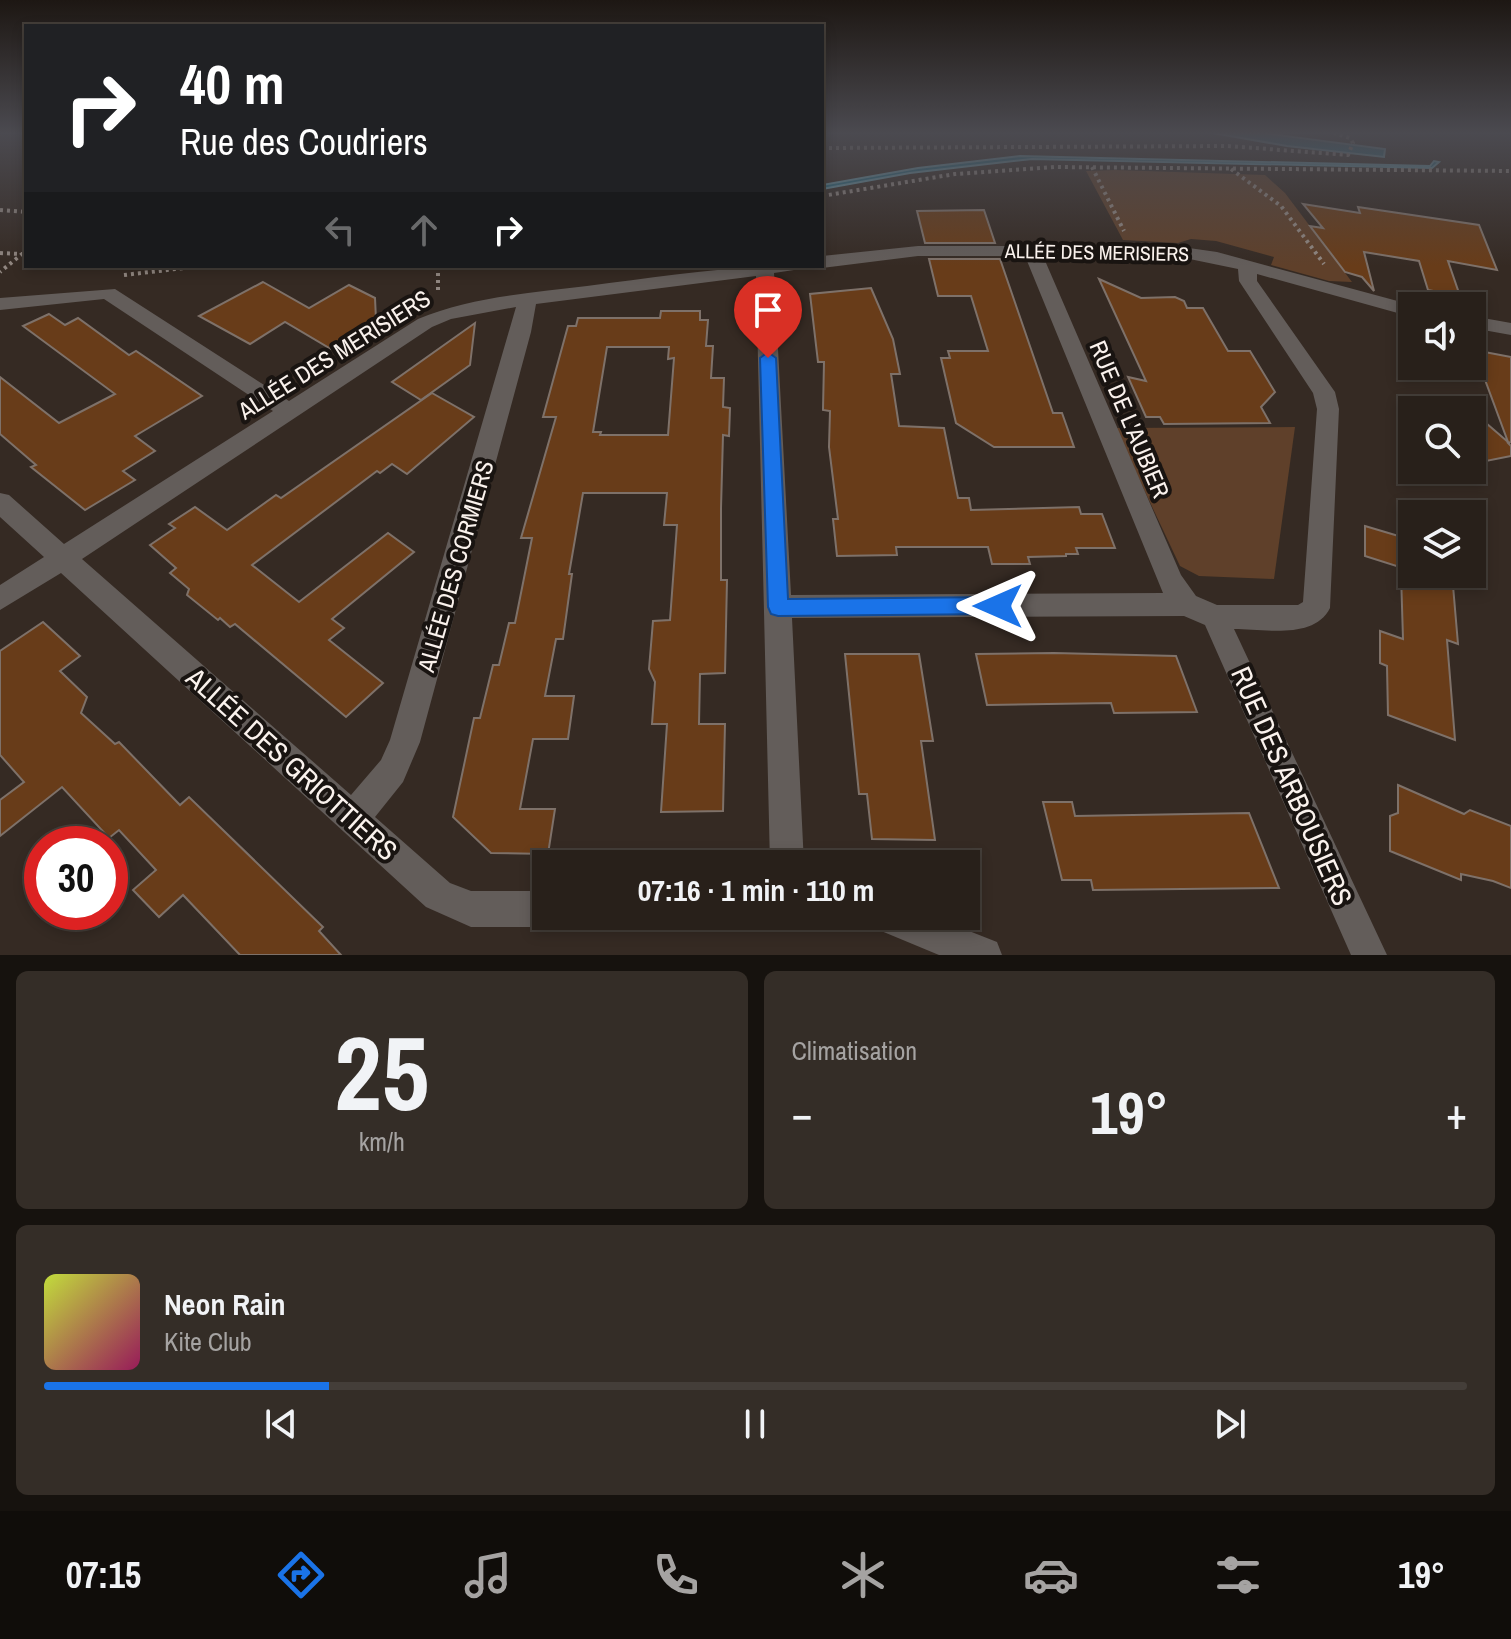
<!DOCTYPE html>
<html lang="fr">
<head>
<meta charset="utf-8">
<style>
	:root { --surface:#28201a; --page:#342d27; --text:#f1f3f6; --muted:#a5a3a2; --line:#443e39; --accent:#1a73e8 }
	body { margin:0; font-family:"Archivo Narrow",sans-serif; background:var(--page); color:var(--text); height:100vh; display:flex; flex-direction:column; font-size:30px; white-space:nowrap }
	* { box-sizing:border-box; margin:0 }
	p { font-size:26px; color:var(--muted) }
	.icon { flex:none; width:44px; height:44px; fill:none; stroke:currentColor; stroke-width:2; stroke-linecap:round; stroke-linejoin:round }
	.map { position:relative; height:955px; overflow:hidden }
	.sheet { display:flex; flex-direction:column; gap:16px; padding:16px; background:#16120e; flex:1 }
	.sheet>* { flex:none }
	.banner { position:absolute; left:24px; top:24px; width:800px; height:244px; border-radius:0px; box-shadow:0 4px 12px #0003,0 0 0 2px var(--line); background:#202124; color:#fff; overflow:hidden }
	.buttons { position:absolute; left:1398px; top:292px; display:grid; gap:16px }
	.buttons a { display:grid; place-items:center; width:88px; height:88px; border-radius:0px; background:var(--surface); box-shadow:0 4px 12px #0003,0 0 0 2px var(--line); font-size:40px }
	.speed { position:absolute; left:24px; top:826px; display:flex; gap:16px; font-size:40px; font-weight:700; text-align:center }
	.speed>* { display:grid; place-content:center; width:104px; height:104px; border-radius:50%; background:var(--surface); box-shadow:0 4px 12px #0003,0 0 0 2px var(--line); line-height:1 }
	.speed .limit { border:12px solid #d22; background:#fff; color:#111 }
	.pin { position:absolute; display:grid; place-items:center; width:68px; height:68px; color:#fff; margin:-82px -34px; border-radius:50% 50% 50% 0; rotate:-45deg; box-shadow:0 0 8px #0007 }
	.pin .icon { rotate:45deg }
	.me { position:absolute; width:88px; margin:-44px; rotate:270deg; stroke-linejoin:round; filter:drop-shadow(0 0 6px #0008) }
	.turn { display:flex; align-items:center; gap:28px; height:168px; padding:0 24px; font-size:36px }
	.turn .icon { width:104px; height:104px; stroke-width:2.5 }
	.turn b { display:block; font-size:56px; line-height:68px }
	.lanes { display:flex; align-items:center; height:76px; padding:0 24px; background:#0003; justify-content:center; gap:40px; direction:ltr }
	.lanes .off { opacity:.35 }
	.big { font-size:60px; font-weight:700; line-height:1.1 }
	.sheet .widget { flex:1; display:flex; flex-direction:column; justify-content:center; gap:12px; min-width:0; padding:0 28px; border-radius:12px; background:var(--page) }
	.sheet .dial { align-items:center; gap:0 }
	.dial b { font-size:104px; line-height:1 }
	.song { display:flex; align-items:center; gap:24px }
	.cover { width:96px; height:96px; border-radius:12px; background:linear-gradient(135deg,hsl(70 70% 55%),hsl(330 70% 35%)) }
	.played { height:8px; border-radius:4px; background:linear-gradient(90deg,var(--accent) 20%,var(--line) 20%) }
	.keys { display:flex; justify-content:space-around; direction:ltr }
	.heat { display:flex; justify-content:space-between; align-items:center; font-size:44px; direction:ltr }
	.sheet .tiles { flex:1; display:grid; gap:16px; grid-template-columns:1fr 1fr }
	.widget:last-child { grid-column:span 2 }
	.trip { position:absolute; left:532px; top:850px; width:448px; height:80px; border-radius:0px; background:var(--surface); box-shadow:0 4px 12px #0003,0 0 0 2px var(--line); font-weight:700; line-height:80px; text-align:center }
	.tab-bar { display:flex; height:128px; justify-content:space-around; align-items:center; background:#100d0a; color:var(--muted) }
	.tab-bar .icon { width:56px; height:56px }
	.tab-bar .on { color:var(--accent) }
	.tab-bar b { font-size:36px; color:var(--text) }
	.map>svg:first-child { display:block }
</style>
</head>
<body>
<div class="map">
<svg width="1511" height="955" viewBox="0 0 1511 955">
	<rect width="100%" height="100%" fill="#352a23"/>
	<g fill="#5f402a">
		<polygon points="1115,170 1265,175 1285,193 1352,282 1329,281 1271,265 1274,257 1216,241 1191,239 1178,243 1123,240 1086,171"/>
		<polygon points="1295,427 1274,579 1199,576 1180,566 1115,428"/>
	</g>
	<g fill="#276f86" stroke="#6696a5" stroke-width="2">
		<polygon points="1213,133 1262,133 1385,149 1384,157 1287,146"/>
		<polygon points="1020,156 1430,166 1434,161 1439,162 1432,168 1032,159 910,173 822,189 822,185 918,168"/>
	</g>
	<g fill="#683c19" stroke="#7e7169" stroke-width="2" fill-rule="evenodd">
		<polygon points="1303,204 1360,213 1358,207 1479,225 1497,270 1448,261 1460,296 1428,290 1419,261 1364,252 1374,291 1362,277 1345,272 1310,226 1323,228"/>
		<polygon points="984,210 995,243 925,243 917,211"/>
		<polygon points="929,259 1000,259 1053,413 1062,413 1074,447 994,447 956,423 941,358 950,358 948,351 988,351 971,296 938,296"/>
		<polygon points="1099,279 1141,298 1175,297 1184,301 1187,308 1203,308 1228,351 1250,351 1275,392 1261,407 1270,423 1164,424 1160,417 1146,417 1128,377 1146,381"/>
		<polygon points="263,282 309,308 349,285 375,298 376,320 331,349 285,322 250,344 199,316"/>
		<polygon points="871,288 893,339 900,374 891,374 899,426 944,428 958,498 969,498 971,510 1079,507 1081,514 1102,514 1115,548 1076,548 1078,554 1066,554 1066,556 1028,557 1030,564 992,564 988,547 896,547 897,555 837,556 833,519 838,519 829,447 830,411 823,410 824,362 818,362 810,294"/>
		<path d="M661 311H700V320H708L706 346H713L711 378H724L723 407 730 408 729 436 723 435 721 508V580H727L725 673 700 674 699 724H725L723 811 661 812 667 724H652L655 682 649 669 653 621 670 620 677 525H664L667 493H583L569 574H572L563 639H556L545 696H574L568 739H533L520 809H555L548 854 491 853 453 817 474 718H480L493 665H499L509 623H515L532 538H521L556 417H543L568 326H576L578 318H660ZM607 347H669L668 359 674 358 668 435H600L601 432H593Z"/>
		<polygon points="49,314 65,325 78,318 129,355 136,351 202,396 135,436 155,451 123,471 135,480 85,510 31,467 36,465 0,434 0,377 59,423 115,394 23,326"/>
		<polygon points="475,323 470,365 421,400 392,382"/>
		<polygon points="1474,350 1511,357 1511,442 1508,443 1511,446 1511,456 1481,462 1472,453 1472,411 1508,442"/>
		<polygon points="432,393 474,417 407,474 392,464 380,473 377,471 252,565 299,602 388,533 414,552 332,619 344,628 329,640 383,683 346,717 235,624 230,627 220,618 218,620 187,595 189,589 170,573 176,568 150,545 175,528 169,524 195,507 227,530 276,495 281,498"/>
		<polygon points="1365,526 1412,540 1412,571 1365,556"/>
		<polygon points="1401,574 1452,574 1458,644 1447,640 1455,740 1388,715 1387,666 1380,663 1380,631 1403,639"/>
		<polygon points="43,622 80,656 60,671 87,697 81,713 115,744 119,742 180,805 189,797 323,927 319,931 341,955 240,955 183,895 159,917 133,890 156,870 119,830 109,838 62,787 0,836 0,800 24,782 0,755 0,651"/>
		<polygon points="1054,653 1176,656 1197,712 1114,713 1111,703 987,705 976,654"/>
		<polygon points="845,654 919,654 933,741 921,741 935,840 872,839 867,794 859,794"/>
		<polygon points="1398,785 1464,814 1470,810 1511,826 1511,888 1493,881 1461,874 1461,880 1390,851 1390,816 1398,813"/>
		<polygon points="1043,802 1072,802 1075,816 1249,813 1279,888 1093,890 1091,880 1062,880"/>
	</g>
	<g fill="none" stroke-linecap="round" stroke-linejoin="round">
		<g stroke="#918781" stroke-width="4" stroke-dasharray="3 4" stroke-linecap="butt">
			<polyline points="822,148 1228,146 1348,155 1353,143 1350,138 1334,133"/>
			<polyline points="1092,167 1124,231"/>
			<polyline points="1231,169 1281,206 1324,264"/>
			<polyline points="822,196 955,174 1054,167 1511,171"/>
			<polyline points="0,210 26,212"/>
			<polyline points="0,253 22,254 0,272"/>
			<polyline points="438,266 438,294"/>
			<polyline points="124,275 202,266"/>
		</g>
		<g fill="#635d5a" fill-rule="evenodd">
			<path d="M918 246H1175L1217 252 1416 306H1412V317L1257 274V281L1335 392 1339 409 1330 608C1314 640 1264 629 1234 629L1387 955H1351L1205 625 1184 616 792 618 804 864H770L756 276 536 304 531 332 420 742 403 782 375 817 450 883 471 891H546V916H561L558 921 546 927H471L426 907 61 573 0 610V585L44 557 0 517V493L9 495 64 544 273 411 104 299 0 310V298L115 289 289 401 418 319C470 297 531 293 587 286 657 277 726 266 796 266L794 270 774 273 791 595 1163 593 1025 256H918L822 268 816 266H822V256ZM1043 256H1175L1238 269 1239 281 1313 393 1317 409 1303 602 1298 605H1217L1196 596 1181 575ZM516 307 390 740 381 760 351 795 82 559 432 327 451 319Z"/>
			<polygon points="1472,316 1511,323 1511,335 1472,328"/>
			<polygon points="868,916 931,916 997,942 1002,955 939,955 874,928"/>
		</g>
	</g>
	<linearGradient id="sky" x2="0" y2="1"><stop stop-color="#1d1713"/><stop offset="0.5" stop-color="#4b4a50"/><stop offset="1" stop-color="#4b4a50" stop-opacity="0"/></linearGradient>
	<rect width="1511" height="266" fill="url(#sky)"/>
	<polygon fill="#1a73e8" stroke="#114b97" stroke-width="2" points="768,352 776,358 788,599 998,597 1005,599 1008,606 1005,612 998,614 778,616 771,614 768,607 760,358"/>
	<g text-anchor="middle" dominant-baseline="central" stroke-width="8" stroke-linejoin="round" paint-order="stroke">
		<g font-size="20" fill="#faf2ed" stroke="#191411">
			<text transform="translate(1097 252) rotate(1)">ALLÉE DES MERISIERS</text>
		</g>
		<g font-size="24" fill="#faf2ed" stroke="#191411">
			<text transform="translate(334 354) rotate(-32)">ALLÉE DES MERISIERS</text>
			<text transform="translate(1130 419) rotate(67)">RUE DE L'AUBIER</text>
			<text transform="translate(455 566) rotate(-74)">ALLÉE DES CORMIERS</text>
		</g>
		<g font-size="28" fill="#faf2ed" stroke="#191411">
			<text transform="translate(292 764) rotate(42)">ALLÉE DES GRIOTTIERS</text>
			<text transform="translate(1292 786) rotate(66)">RUE DES ARBOUSIERS</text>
		</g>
	</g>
</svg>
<div class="buttons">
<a><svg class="icon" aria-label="sound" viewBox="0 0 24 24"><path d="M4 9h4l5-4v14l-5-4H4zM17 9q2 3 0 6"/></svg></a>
<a><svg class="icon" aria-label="search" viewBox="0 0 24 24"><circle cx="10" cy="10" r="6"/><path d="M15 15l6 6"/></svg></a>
<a><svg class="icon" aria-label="layers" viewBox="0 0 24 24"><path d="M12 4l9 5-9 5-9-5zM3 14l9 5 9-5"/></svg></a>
</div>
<div class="speed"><div class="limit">30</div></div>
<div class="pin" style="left:768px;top:358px;background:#d93025"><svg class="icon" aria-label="arrive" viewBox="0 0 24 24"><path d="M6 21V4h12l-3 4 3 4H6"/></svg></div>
<svg class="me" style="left:998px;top:606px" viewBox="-20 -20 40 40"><path d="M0-17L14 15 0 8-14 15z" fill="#1a73e8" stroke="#fff" stroke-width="4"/></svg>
<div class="trip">07:16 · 1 min · 110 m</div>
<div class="banner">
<div class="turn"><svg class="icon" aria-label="right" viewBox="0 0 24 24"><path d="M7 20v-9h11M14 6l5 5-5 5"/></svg><div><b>40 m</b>Rue des Coudriers</div></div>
<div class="lanes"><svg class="icon off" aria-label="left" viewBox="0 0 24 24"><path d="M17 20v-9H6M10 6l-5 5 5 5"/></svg><svg class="icon off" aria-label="ahead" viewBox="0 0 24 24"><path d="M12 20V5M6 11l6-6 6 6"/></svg><svg class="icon" aria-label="right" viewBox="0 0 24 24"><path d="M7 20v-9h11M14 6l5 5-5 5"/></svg></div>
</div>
</div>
<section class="sheet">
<div class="tiles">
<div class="widget dial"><b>25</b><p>km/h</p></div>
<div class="widget"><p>Climatisation</p>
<div class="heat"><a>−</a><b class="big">19°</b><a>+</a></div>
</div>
<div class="widget">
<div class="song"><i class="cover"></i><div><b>Neon Rain</b><p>Kite Club</p></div></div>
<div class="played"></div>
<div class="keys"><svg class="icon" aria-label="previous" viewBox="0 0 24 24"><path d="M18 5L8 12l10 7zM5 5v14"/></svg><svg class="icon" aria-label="pause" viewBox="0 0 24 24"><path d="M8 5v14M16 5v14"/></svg><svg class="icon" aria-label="next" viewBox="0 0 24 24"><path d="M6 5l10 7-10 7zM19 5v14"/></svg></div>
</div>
</div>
</section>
<nav class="tab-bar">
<b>07:15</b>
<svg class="icon on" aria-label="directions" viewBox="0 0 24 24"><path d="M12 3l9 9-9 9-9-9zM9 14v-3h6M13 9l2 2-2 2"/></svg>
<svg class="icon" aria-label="music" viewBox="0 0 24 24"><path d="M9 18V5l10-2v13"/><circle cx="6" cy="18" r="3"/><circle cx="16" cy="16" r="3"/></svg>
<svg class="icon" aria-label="phone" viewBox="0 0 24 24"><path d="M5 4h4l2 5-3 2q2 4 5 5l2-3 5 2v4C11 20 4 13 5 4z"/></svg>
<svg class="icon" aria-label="climate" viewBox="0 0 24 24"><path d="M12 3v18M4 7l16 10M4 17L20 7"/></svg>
<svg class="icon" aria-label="car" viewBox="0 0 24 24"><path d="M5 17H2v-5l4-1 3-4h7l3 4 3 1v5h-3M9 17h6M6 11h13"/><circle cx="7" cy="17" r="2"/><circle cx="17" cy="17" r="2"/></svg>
<svg class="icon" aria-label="filters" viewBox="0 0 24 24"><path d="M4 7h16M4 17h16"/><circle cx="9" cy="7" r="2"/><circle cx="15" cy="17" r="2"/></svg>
<b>19°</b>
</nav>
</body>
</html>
